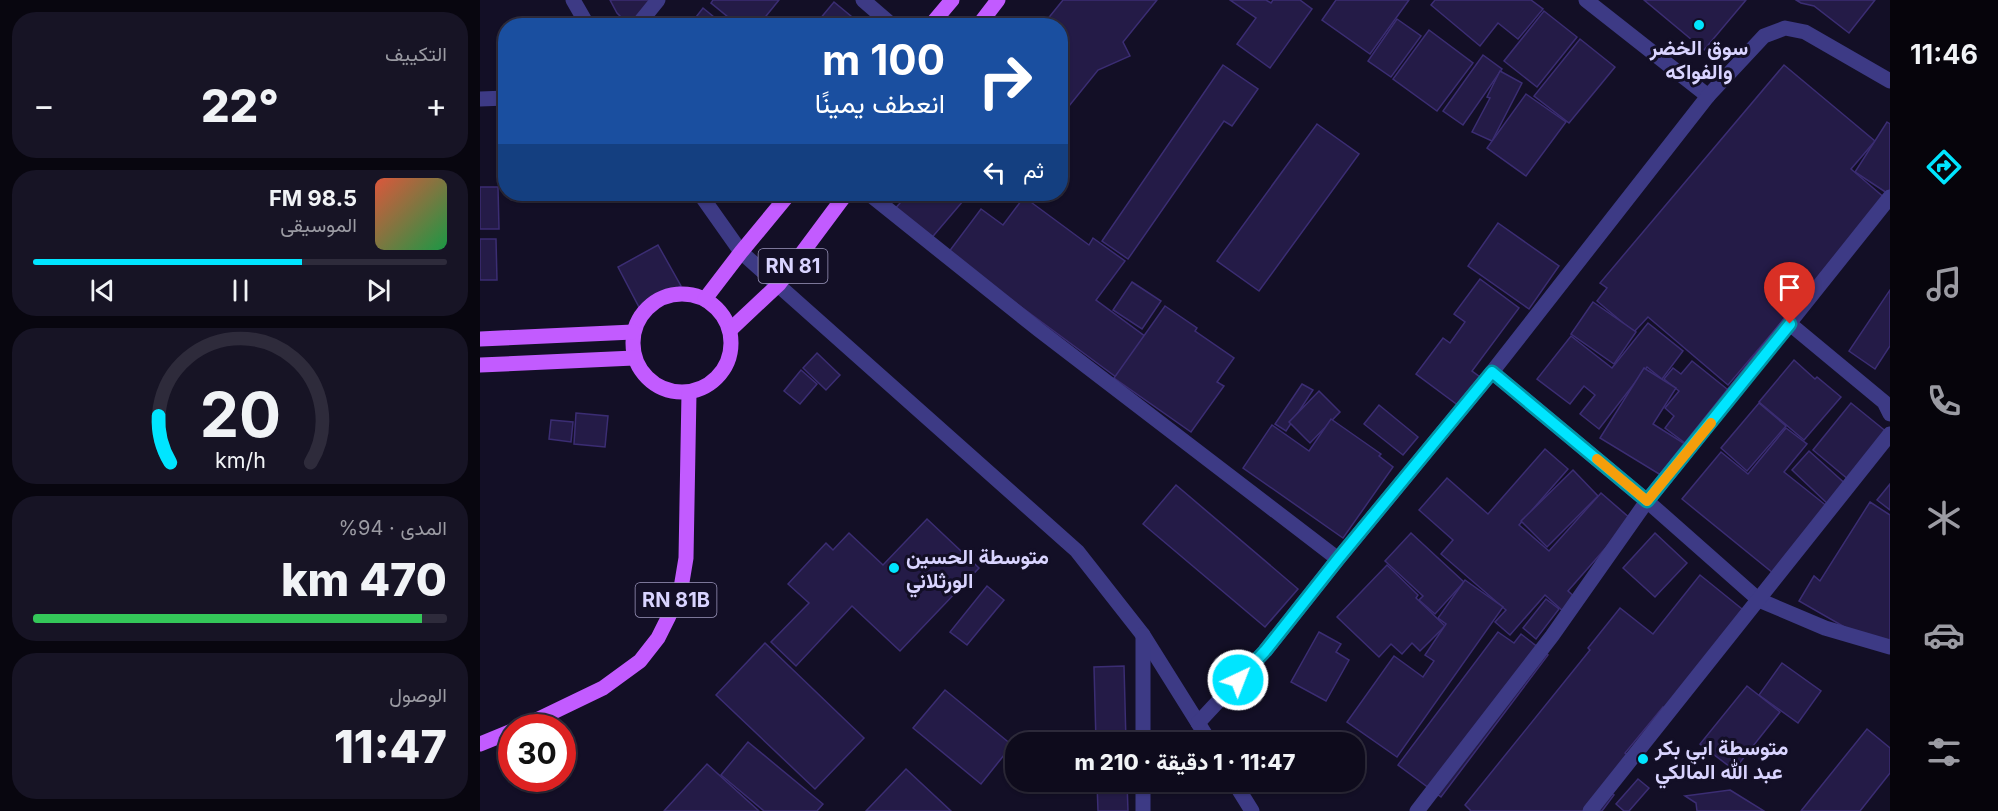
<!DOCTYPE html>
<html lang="ar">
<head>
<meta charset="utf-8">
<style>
	:root { --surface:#0e0b1c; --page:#171425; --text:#f1f3f6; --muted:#9b9ba3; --line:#2e2b3b; --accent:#00e5ff }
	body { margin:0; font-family:Inter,Vazirmatn,sans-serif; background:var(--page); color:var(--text); direction:rtl; height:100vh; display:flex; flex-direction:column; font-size:22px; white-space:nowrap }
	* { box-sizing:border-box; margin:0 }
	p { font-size:20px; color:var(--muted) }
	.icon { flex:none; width:33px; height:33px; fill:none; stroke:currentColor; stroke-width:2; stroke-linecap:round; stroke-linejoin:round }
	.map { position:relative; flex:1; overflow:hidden; direction:ltr }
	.details { display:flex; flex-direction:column; gap:12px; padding:12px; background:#08060f; width:480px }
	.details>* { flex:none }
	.top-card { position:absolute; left:18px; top:18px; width:570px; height:183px; border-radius:24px; box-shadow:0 2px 4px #0004,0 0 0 2px var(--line); direction:rtl; background:#1a4fa0; color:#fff; overflow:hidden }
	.speed { position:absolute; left:18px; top:714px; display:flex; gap:12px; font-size:30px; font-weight:700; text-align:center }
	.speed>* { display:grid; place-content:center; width:78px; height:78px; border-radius:50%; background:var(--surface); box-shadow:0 2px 4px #0004,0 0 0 2px var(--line); line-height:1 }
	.speed .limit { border:9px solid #d22; background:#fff; color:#111 }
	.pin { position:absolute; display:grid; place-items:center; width:51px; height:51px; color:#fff; margin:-62px -26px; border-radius:50% 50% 50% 0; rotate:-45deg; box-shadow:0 0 6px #0007 }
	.pin .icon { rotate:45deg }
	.me { position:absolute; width:66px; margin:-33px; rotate:43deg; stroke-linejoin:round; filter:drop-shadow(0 0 4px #0008) }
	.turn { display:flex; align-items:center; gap:21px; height:126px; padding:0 24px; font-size:27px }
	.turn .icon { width:78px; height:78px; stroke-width:2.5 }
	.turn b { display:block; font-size:42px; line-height:51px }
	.then { display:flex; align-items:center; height:57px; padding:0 24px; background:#0003; gap:12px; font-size:22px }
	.big { font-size:45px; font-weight:800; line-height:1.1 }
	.details .tile { flex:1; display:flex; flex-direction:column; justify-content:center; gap:9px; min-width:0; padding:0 21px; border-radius:24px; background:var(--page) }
	.details .dial { align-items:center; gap:0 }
	.dial svg { height:156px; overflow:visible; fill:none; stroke:var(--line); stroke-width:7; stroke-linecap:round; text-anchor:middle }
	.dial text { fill:var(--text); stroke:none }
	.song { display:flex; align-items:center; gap:18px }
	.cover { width:72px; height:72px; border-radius:9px; background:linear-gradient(135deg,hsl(10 70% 55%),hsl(140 70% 35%)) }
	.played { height:6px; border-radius:3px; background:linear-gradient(90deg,var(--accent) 65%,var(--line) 65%) }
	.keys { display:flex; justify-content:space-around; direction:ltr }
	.heat { display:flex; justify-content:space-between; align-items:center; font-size:33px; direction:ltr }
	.charge { height:9px; border-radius:4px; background:linear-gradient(90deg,#34c759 94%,var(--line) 0) }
	.trip { position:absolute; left:525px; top:732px; width:360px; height:60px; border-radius:24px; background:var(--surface); box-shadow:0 2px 4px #0004,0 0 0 2px var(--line); font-weight:800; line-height:60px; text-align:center; direction:rtl }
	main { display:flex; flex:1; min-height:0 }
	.menu { display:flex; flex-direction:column; width:108px; justify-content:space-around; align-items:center; background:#06040b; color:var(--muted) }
	.menu .icon { width:42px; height:42px }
	.menu .on { color:var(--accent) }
	.menu b { font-size:27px; color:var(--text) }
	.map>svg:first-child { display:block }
</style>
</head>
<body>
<main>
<nav class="menu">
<b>11:46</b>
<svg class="icon on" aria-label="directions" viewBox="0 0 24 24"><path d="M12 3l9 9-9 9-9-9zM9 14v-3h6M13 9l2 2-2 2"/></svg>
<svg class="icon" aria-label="music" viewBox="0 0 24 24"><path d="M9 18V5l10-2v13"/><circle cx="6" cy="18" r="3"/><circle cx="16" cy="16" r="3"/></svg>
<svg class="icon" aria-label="phone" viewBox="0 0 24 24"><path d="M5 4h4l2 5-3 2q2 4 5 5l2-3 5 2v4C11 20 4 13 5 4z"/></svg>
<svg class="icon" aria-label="climate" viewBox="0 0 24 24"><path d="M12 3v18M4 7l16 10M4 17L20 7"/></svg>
<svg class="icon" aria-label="car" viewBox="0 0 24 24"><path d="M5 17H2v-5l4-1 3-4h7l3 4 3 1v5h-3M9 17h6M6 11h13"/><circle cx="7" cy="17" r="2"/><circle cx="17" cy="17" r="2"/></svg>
<svg class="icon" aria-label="filters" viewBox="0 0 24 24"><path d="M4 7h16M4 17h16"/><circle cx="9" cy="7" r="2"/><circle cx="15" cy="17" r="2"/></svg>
</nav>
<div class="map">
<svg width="1410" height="811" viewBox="0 0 1410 811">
	<rect width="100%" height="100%" fill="#130f26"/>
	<g fill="#241b47" stroke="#3b2d73" stroke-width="1.5">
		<polygon points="130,0 177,0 150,26 137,13"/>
		<polygon points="233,0 299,0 278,26 259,26 231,3"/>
		<polygon points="583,0 677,0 643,42 650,56 618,70 585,111 580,107 580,26 562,26"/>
		<polygon points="750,0 786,0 791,3 793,0 820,0 832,9 790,68 757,44 776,18"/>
		<polygon points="856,0 929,0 890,54 842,20"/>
		<polygon points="955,0 1051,0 1063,9 1038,39 1018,23 1000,46 951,5"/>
		<polygon points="1164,0 1266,0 1224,50"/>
		<polygon points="1316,0 1395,0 1369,33 1334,6 1321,3"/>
		<polygon points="354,2 383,26 334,26"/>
		<polygon points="223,8 245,26 209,26"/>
		<polygon points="1064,11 1097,37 1057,87 1024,61"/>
		<polygon points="917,19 941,36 911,77 888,61"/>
		<polygon points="949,30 993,63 957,111 913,79"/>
		<polygon points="1100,39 1135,67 1089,123 1054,96"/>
		<polygon points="1003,55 1022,69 983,125 963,111"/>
		<polygon points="743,65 778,89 752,126 744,121 648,259 622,241"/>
		<polygon points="1304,65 1395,141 1371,169 1406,199 1248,385 1168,317 1154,332 1117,301 1127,288 1120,283"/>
		<polygon points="1020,71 1042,83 1012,141 992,132 1010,98 1007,97"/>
		<polygon points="1046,94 1086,122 1046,176 1007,148"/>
		<polygon points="1407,122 1410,124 1410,195 1375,172"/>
		<polygon points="837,124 879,154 779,291 737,261"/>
		<polygon points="0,187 18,187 19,229 0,229"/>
		<polygon points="428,194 489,194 449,241 413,211"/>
		<polygon points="544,197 609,245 613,238 645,261 616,300 666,337 636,377 468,253 501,209 523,225"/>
		<polygon points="1018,223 1079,266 1049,309 988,266"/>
		<polygon points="0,239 16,239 17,280 0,280"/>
		<polygon points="178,245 201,286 160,309 138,267"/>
		<polygon points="1000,279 1039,308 992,371 1000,377 979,406 936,374 963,338 970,343 985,322 974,314"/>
		<polygon points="652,282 681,301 662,329 633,310"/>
		<polygon points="1410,290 1410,346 1395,369 1369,351"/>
		<polygon points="1113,302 1156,332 1134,364 1091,334"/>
		<polygon points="685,306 717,328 715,331 754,358 737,382 744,386 711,432 634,378"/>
		<polygon points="1168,323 1203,351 1182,379 1167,367 1119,429 1100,414 1115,395 1104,386 1090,404 1057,379 1091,336 1132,368"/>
		<polygon points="337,353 360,375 346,390 323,368"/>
		<polygon points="1314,360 1335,379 1337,377 1361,397 1324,440 1279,402"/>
		<polygon points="1212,361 1252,393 1209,446 1185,428 1194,416 1185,408 1199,391 1184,379 1193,368 1201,374"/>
		<polygon points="1164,368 1196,388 1173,424 1205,444 1184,477 1120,438"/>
		<polygon points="321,370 337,384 320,404 304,391"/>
		<polygon points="822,384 833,390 806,431 795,424"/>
		<polygon points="839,391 860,412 830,443 809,422"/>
		<polygon points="1279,403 1306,426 1267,471 1241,448"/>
		<polygon points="1371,403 1408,433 1369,480 1333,450"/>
		<polygon points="899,405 938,437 923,455 884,424"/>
		<polygon points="96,413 128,416 125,447 94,444"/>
		<polygon points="851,419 901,454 899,456 913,467 863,538 763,468 792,425 829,451"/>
		<polygon points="71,420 93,422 91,442 69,439"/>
		<polygon points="1306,428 1327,444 1304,472 1348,507 1293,573 1202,499 1241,452 1268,474"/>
		<polygon points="1065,449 1088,469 1039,525 1069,551 1121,493 1151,519 1088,591 1096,598 1084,612 1065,595 1030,635 1015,622 1026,610 961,554 973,540 939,510 967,478 1008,514"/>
		<polygon points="1329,451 1369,487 1351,507 1312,470"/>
		<polygon points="1093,470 1118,496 1067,547 1041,521"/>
		<polygon points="1410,484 1410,510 1397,500"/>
		<polygon points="696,485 818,589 785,627 663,524"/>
		<polygon points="1390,502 1410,515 1410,640 1382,637 1319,601 1334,576 1340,581"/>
		<polygon points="447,519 499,568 420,651 372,606 316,666 291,642 329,603 308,584 346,543 353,550 369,533 403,565"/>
		<polygon points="931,533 984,582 955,614 939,600 943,596 905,561"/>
		<polygon points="1175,533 1207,563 1175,597 1143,568"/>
		<polygon points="907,565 938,595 936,598 965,626 940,651 932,643 922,654 911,644 899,657 857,617"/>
		<polygon points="1220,575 1272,617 1193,714 1183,707 1145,753 1151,757 1126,789 1134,795 1122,811 991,811 985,805 1110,650 1108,648 1140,608 1173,634"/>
		<polygon points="985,580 1023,607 917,757 867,722 914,656 943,677 954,661 945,655 966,624 958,618"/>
		<polygon points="507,586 524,600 487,645 470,632"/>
		<polygon points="1066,599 1079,609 1056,639 1043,628"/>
		<polygon points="839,632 861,644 856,652 869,660 846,701 811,682"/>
		<polygon points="1018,632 1034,643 1041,634 1068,655 961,797 918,765"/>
		<polygon points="285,643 384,738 335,789 236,695"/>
		<polygon points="1302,663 1341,691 1318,723 1279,695"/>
		<polygon points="644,666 646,742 616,742 614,667"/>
		<polygon points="1267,686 1300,712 1254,770 1220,744"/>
		<polygon points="465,690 532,745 501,784 433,728"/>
		<polygon points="1387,729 1410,748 1410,773 1380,811 1321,811"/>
		<polygon points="268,742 343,804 337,811 284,811 241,775"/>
		<polygon points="227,764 279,811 184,811"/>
		<polygon points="426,769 471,811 386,811"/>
		<polygon points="1158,779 1169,788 1149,811 1144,811 1136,804"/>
		<polygon points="617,782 647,782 648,811 618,811"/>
		<polygon points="1250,790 1284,811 1217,811 1216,803 1205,796"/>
	</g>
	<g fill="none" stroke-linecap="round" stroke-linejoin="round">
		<g stroke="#3d3a85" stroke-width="15">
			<polyline points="93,0 108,26"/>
			<polyline points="383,0 413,26"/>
			<polyline points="1106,0 1228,96"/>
			<polyline points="157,26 178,0"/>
			<polyline points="0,99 26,98"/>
			<polyline points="220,194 261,252 597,551 663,635 730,742"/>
			<polyline points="389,194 559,330 858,559"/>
			<polyline points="1310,324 1404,402 1410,414"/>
			<polyline points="1012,372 1167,501 1279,600 1345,628 1410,647"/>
			<polyline points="663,635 663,742"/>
			<polyline points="718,723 785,651 858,559 1012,372 1228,96 1284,36 1305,28 1325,32 1410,81"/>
			<polyline points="663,782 663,811"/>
			<polyline points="754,782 772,811"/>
			<polyline points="937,811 1072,636 1167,501 1410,197"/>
			<polyline points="1110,811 1410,434"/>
		</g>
		<g stroke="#c25bff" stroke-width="15">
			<polyline points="450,26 472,0"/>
			<polyline points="498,26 518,0"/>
			<circle cx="202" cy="343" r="49"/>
			<polyline points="225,299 261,252 309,194"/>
			<polyline points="250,330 299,284 366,194"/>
			<polyline points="0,339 153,332"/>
			<polyline points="0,365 154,358"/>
			<polyline points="40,728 123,688 160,661 178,638 188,618 201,588 206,558 209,393"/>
			<polyline points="0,744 32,731"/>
		</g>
	</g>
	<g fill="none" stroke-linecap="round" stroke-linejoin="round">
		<defs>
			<polyline id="route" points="758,680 785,651 858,559 1012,372 1167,501 1310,324"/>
		</defs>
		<use href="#route" stroke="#0095a6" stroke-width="15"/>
		<use href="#route" stroke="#00e5ff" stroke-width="10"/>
		<polyline stroke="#f59e0b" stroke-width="10" points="1117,459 1167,501 1231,423"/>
	</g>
	<g fill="#00e5ff" stroke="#130f26" stroke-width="2">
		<circle cx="1219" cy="25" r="6"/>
		<circle cx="414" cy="568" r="6"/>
		<circle cx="1163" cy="759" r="6"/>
	</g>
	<g text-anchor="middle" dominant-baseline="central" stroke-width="6" stroke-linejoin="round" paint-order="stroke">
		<g fill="#130f26" stroke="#9e99be" stroke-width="1.5">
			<rect x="278.5" y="249" width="69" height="34" rx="4.5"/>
			<rect x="155.5" y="583" width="81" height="34" rx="4.5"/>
		</g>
		<g font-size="20" font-weight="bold" fill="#d9d4ff">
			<text x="313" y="266">RN 81</text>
			<text x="196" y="600">RN 81B</text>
		</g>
		<g font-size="21" font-weight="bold" fill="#d9d4ff" stroke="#130f26" text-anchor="start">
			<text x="1219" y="47" text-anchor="middle">سوق الخضر<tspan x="1219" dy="24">والفواكه</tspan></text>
			<text x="426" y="556">متوسطة الحسين<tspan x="426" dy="24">الورثلاني</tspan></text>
			<text x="1175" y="747">متوسطة ابي بكر<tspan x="1175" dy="24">عبد الله المالكي</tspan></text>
		</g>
	</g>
</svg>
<div class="speed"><div class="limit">30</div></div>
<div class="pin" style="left:1310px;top:324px;background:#d93025"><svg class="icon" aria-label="arrive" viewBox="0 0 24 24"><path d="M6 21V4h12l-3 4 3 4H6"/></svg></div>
<svg class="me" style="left:758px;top:680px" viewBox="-20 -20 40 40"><circle r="17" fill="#00e5ff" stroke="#fff" stroke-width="3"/><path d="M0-11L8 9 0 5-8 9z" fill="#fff"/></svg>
<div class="trip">11:47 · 1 دقيقة · 210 m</div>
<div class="top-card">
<div class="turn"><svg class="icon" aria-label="right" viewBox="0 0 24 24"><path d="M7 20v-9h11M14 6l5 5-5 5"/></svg><div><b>100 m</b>انعطف يمينًا</div></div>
<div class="then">ثم<svg class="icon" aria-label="left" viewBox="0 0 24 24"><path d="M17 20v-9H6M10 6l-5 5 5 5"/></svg></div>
</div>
</div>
<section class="details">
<div class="tile"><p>التكييف</p>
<div class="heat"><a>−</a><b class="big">22°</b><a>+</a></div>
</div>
<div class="tile">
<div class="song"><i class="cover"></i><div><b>98.5 FM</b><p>الموسيقى</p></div></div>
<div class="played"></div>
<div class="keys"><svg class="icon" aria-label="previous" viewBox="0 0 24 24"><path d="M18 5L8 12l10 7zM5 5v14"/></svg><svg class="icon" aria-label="pause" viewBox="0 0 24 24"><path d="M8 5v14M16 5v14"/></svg><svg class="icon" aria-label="next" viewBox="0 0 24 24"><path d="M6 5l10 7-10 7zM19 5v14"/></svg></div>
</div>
<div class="tile dial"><svg viewBox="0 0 100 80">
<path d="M14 69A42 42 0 1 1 86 69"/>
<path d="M14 69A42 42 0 0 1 8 45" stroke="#00e5ff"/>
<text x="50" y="56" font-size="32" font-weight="700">20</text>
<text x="50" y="72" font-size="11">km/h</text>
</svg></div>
<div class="tile"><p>المدى · 94%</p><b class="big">470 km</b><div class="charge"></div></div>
<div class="tile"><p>الوصول</p><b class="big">11:47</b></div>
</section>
</main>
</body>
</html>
